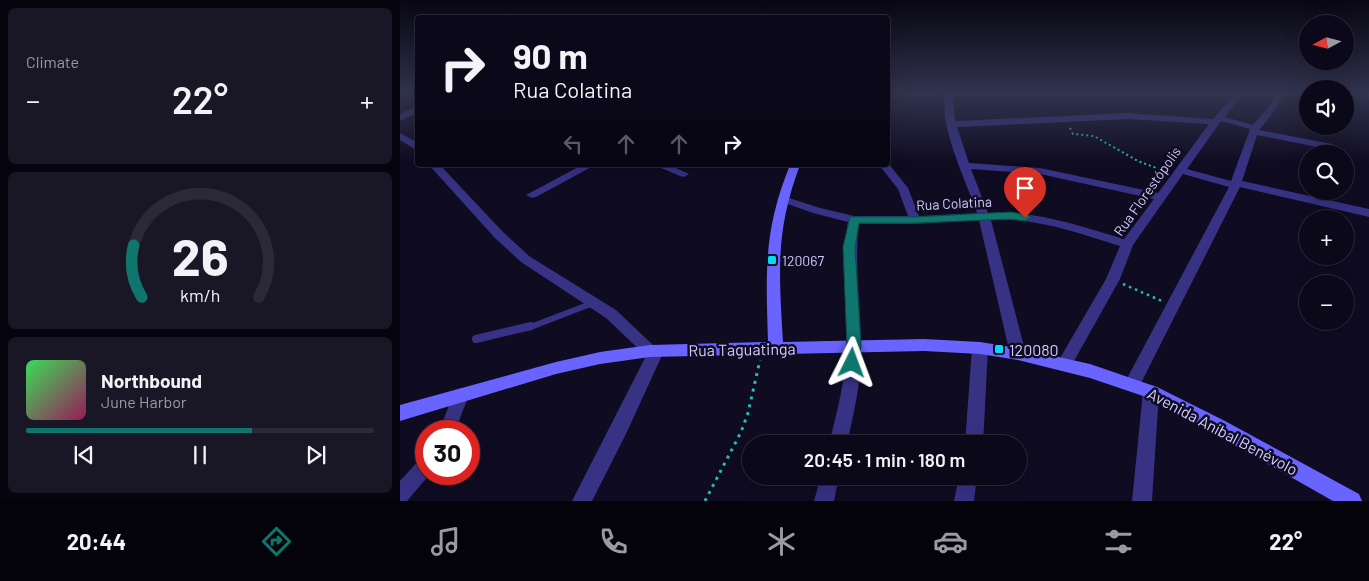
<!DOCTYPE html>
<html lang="en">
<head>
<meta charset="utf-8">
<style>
	:root { --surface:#0b0819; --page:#191626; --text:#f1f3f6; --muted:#9a9aa2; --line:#2b2938; --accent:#0f766e }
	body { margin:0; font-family:Barlow,sans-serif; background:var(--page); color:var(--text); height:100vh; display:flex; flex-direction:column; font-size:19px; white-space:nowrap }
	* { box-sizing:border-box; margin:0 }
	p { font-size:16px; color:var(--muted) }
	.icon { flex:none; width:28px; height:28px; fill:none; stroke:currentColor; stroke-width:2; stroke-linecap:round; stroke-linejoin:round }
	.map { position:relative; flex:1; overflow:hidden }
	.side { display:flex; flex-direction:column; gap:8px; padding:8px; background:#06040e; width:400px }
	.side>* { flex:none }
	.top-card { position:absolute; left:15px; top:15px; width:475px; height:152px; border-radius:5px; box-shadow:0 5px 20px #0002,0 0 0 1px var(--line); background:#0b0819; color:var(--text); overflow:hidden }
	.needle { width:32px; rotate:263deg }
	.tools { position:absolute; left:899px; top:15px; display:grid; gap:10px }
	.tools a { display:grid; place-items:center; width:55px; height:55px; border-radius:50%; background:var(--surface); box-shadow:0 5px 20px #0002,0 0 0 1px var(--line); font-size:25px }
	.speed { position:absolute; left:15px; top:420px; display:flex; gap:10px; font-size:25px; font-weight:700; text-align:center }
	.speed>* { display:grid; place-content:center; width:65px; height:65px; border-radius:50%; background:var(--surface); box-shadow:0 5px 20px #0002,0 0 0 1px var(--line); line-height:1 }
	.speed .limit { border:8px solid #d22; background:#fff; color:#111 }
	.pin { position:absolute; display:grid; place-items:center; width:42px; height:42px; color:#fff; margin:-51px -21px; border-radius:50% 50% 50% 0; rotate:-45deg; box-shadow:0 0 5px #0007 }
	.pin .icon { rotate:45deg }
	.me { position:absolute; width:55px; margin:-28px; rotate:3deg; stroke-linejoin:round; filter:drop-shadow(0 0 4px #0008) }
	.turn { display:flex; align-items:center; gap:18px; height:105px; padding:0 15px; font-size:22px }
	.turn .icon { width:65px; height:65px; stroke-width:2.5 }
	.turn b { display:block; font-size:35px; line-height:42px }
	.lanes { display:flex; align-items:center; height:48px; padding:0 15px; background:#0003; justify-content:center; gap:25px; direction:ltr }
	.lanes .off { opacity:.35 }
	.big { font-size:38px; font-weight:600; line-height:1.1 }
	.side .tile { flex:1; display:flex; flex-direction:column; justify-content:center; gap:8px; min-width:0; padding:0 18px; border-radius:8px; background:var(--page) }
	.side .dial { align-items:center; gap:0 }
	.dial svg { height:130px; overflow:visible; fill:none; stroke:var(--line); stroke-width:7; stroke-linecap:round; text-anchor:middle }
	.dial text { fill:var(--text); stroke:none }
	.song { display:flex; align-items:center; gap:15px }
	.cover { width:60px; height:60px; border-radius:8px; background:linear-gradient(135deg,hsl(130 70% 55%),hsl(330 70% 35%)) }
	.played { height:5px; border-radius:2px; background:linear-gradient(90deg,var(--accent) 65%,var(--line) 65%) }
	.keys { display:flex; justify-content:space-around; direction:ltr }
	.heat { display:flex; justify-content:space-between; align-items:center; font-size:28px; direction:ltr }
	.trip { position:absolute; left:342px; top:435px; width:285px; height:50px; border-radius:25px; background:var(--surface); box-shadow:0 5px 20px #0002,0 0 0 1px var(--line); font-weight:600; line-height:50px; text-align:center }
	.tabs { display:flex; height:80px; justify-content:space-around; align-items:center; background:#04030a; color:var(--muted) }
	.tabs .icon { width:35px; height:35px }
	.tabs .on { color:var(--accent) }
	.tabs b { font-size:22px; color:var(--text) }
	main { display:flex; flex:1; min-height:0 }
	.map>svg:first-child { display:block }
</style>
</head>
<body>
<main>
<section class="side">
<div class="tile"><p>Climate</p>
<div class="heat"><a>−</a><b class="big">22°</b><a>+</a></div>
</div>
<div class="tile dial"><svg viewBox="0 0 100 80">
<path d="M14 69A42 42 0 1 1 86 69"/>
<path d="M14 69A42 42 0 0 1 9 37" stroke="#0f766e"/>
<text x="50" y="56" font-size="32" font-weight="700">26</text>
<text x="50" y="72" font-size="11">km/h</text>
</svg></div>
<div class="tile">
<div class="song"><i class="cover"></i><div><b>Northbound</b><p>June Harbor</p></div></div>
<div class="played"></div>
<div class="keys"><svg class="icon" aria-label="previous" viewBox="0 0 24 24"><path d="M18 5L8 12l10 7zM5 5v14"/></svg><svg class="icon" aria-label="pause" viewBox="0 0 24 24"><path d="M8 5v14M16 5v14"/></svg><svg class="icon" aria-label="next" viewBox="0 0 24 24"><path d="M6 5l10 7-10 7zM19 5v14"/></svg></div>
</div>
</section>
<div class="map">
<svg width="969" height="501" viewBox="0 0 969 501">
	<rect width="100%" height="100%" fill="#0f0b21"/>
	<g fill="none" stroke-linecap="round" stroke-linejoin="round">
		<polygon fill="#051a40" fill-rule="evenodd" points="955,94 969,94 969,98 957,96"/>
		<polyline stroke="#24bbb4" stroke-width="2" stroke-dasharray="2 3" stroke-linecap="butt" points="670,128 673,134 694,136 738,161 767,172"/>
		<polyline stroke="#24bbb4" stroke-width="2.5" stroke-dasharray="2.5 4" stroke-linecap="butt" points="723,284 762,301"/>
		<polyline stroke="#24bbb4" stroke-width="3" stroke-dasharray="3 5" stroke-linecap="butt" points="305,501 341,432 348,413 360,360"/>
		<polyline stroke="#373284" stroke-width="6" points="128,328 193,303"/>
		<polyline stroke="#373284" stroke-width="8" points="76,339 131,326"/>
		<g fill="#373284" fill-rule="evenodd">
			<path d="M542 94H550L553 98 555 121 728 113 813 119 834 94H842L825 117 853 125 867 109 876 94H884L875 110 859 130 932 144 937 147 932 150 857 135 842 181 969 209V217L840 187 738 389 732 391 726 389 724 384 829 187 783 174 733 245 720 279 669 370 664 371 659 370 656 365 706 279 720 246C678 233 635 217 591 220L626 354 623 358 618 360 613 358 610 354 579 220 515 224H459C454 265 461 305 461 346 462 379 454 412 447 444H429C437 412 446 379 446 345 447 304 441 263 448 222L413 213 379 201 377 199 383 196 420 208 454 216H508L498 189 479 165H488V163L508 188 519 216 577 213C566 182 550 149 545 117 544 109 547 101 542 94ZM728 119 809 124 758 193 640 168 569 163 557 127ZM821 121 850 129 831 181 787 169ZM571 169 640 174 754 199 724 239C679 226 635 210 588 213Z"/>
			<polygon points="18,105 18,112 0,121 0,114"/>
			<polygon points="0,133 18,143 18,151 0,140"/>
			<polygon points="29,165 40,165 102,231 129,256 216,310 254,346 261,347 264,351 226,434 192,501 172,501 246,356 206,318 121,262 94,237"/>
			<polygon points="182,165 195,165 136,197 132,198 126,195"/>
			<polygon points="254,165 269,165 289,174 284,177 280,176"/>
			<polygon points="580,342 585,344 588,348 583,444 565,444 572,348 575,344"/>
			<polygon points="751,385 757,387 759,392 752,501 732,501 743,392 745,387"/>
			<polygon points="61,388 67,390 69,395 55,431 39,431 55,390"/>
			<polygon points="26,456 26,474 30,474 7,501 0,501 0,481 20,459"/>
			<polygon points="421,476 439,476 434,501 414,501"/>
			<polygon points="559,476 577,476 574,501 554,501"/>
		</g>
		<path fill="#6963ff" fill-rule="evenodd" d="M390 165H400C375 231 379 273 383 342L524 339 580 342 618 348 690 364 757 387 825 421 959 494 962 501H933L813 433 746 397 690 378 618 360 580 354 524 351 250 357 200 364 156 374 0 421V405L156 362 200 352 250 345 368 342C366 273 363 231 390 165Z"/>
	</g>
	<linearGradient id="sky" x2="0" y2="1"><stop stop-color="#080612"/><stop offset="0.57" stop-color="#31344e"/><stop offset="1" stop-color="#31344e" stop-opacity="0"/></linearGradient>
	<rect width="969" height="164" fill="url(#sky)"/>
	<polygon fill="#0f766e" stroke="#0a4d48" points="611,212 629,215 631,218 625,221 611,219 515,223 459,223 455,247 461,347 457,367 452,369 447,367 445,363 447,347 443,247 450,217 515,217"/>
	<g fill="#00dbf7" stroke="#0f0b21" stroke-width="2">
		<rect x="367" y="255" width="10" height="10" rx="2.5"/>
		<rect x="594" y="344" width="10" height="10" rx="2.5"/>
	</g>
	<g text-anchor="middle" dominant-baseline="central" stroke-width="5" stroke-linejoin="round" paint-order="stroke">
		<g font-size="14" fill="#d2ccff" stroke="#0f0b21">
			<text transform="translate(747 191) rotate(-55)">Rua Florestópolis</text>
			<text transform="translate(554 203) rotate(-3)">Rua Colatina</text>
		</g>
		<g font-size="14" fill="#d2ccff" stroke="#0f0b21" text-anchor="start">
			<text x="382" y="260">120067</text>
		</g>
		<g font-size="16" fill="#d2ccff" stroke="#0f0b21">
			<text transform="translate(342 349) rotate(-1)">Rua Taguatinga</text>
			<text transform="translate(823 431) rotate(28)">Avenida Aníbal Benévolo</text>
		</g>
		<g font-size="16" fill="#d2ccff" stroke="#0f0b21" text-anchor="start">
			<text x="609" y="349">120080</text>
		</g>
	</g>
</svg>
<div class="tools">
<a><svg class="needle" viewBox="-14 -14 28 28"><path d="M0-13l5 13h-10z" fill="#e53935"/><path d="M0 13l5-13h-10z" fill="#9a9aa2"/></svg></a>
<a><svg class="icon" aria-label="sound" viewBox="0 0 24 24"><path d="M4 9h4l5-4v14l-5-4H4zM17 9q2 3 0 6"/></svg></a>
<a><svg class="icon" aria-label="search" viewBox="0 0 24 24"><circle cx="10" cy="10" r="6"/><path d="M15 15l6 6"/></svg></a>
<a>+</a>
<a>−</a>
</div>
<div class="speed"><div class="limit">30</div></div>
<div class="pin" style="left:625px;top:218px;background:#d93025"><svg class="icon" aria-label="arrive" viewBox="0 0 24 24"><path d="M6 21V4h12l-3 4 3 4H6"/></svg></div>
<svg class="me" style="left:452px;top:363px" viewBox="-20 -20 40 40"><path d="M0-17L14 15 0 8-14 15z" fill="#0f766e" stroke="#fff" stroke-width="4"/></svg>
<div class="trip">20:45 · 1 min · 180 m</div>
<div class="top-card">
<div class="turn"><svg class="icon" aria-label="right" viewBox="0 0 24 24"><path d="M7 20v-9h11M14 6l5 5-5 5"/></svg><div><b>90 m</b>Rua Colatina</div></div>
<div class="lanes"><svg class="icon off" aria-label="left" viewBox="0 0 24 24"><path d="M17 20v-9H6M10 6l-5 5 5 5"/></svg><svg class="icon off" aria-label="ahead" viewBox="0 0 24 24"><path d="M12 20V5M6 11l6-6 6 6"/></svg><svg class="icon off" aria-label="ahead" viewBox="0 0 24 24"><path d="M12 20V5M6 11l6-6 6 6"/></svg><svg class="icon" aria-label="right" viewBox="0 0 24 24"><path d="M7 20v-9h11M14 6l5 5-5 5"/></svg></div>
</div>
</div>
</main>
<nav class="tabs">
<b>20:44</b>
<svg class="icon on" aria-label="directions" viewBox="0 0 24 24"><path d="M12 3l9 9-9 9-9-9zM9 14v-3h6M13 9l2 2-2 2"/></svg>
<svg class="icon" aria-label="music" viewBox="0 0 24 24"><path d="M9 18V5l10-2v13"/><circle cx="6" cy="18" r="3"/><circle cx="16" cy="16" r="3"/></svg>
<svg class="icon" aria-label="phone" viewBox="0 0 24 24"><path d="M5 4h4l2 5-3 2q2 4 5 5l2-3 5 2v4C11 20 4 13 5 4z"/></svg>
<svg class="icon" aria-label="climate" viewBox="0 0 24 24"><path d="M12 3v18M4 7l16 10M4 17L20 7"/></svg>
<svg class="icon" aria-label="car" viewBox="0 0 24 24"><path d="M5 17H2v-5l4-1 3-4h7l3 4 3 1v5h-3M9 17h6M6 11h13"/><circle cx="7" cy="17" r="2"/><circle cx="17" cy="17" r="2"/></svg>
<svg class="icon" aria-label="filters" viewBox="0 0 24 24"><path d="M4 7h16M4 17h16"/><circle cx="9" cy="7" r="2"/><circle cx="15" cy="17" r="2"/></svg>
<b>22°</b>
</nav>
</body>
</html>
